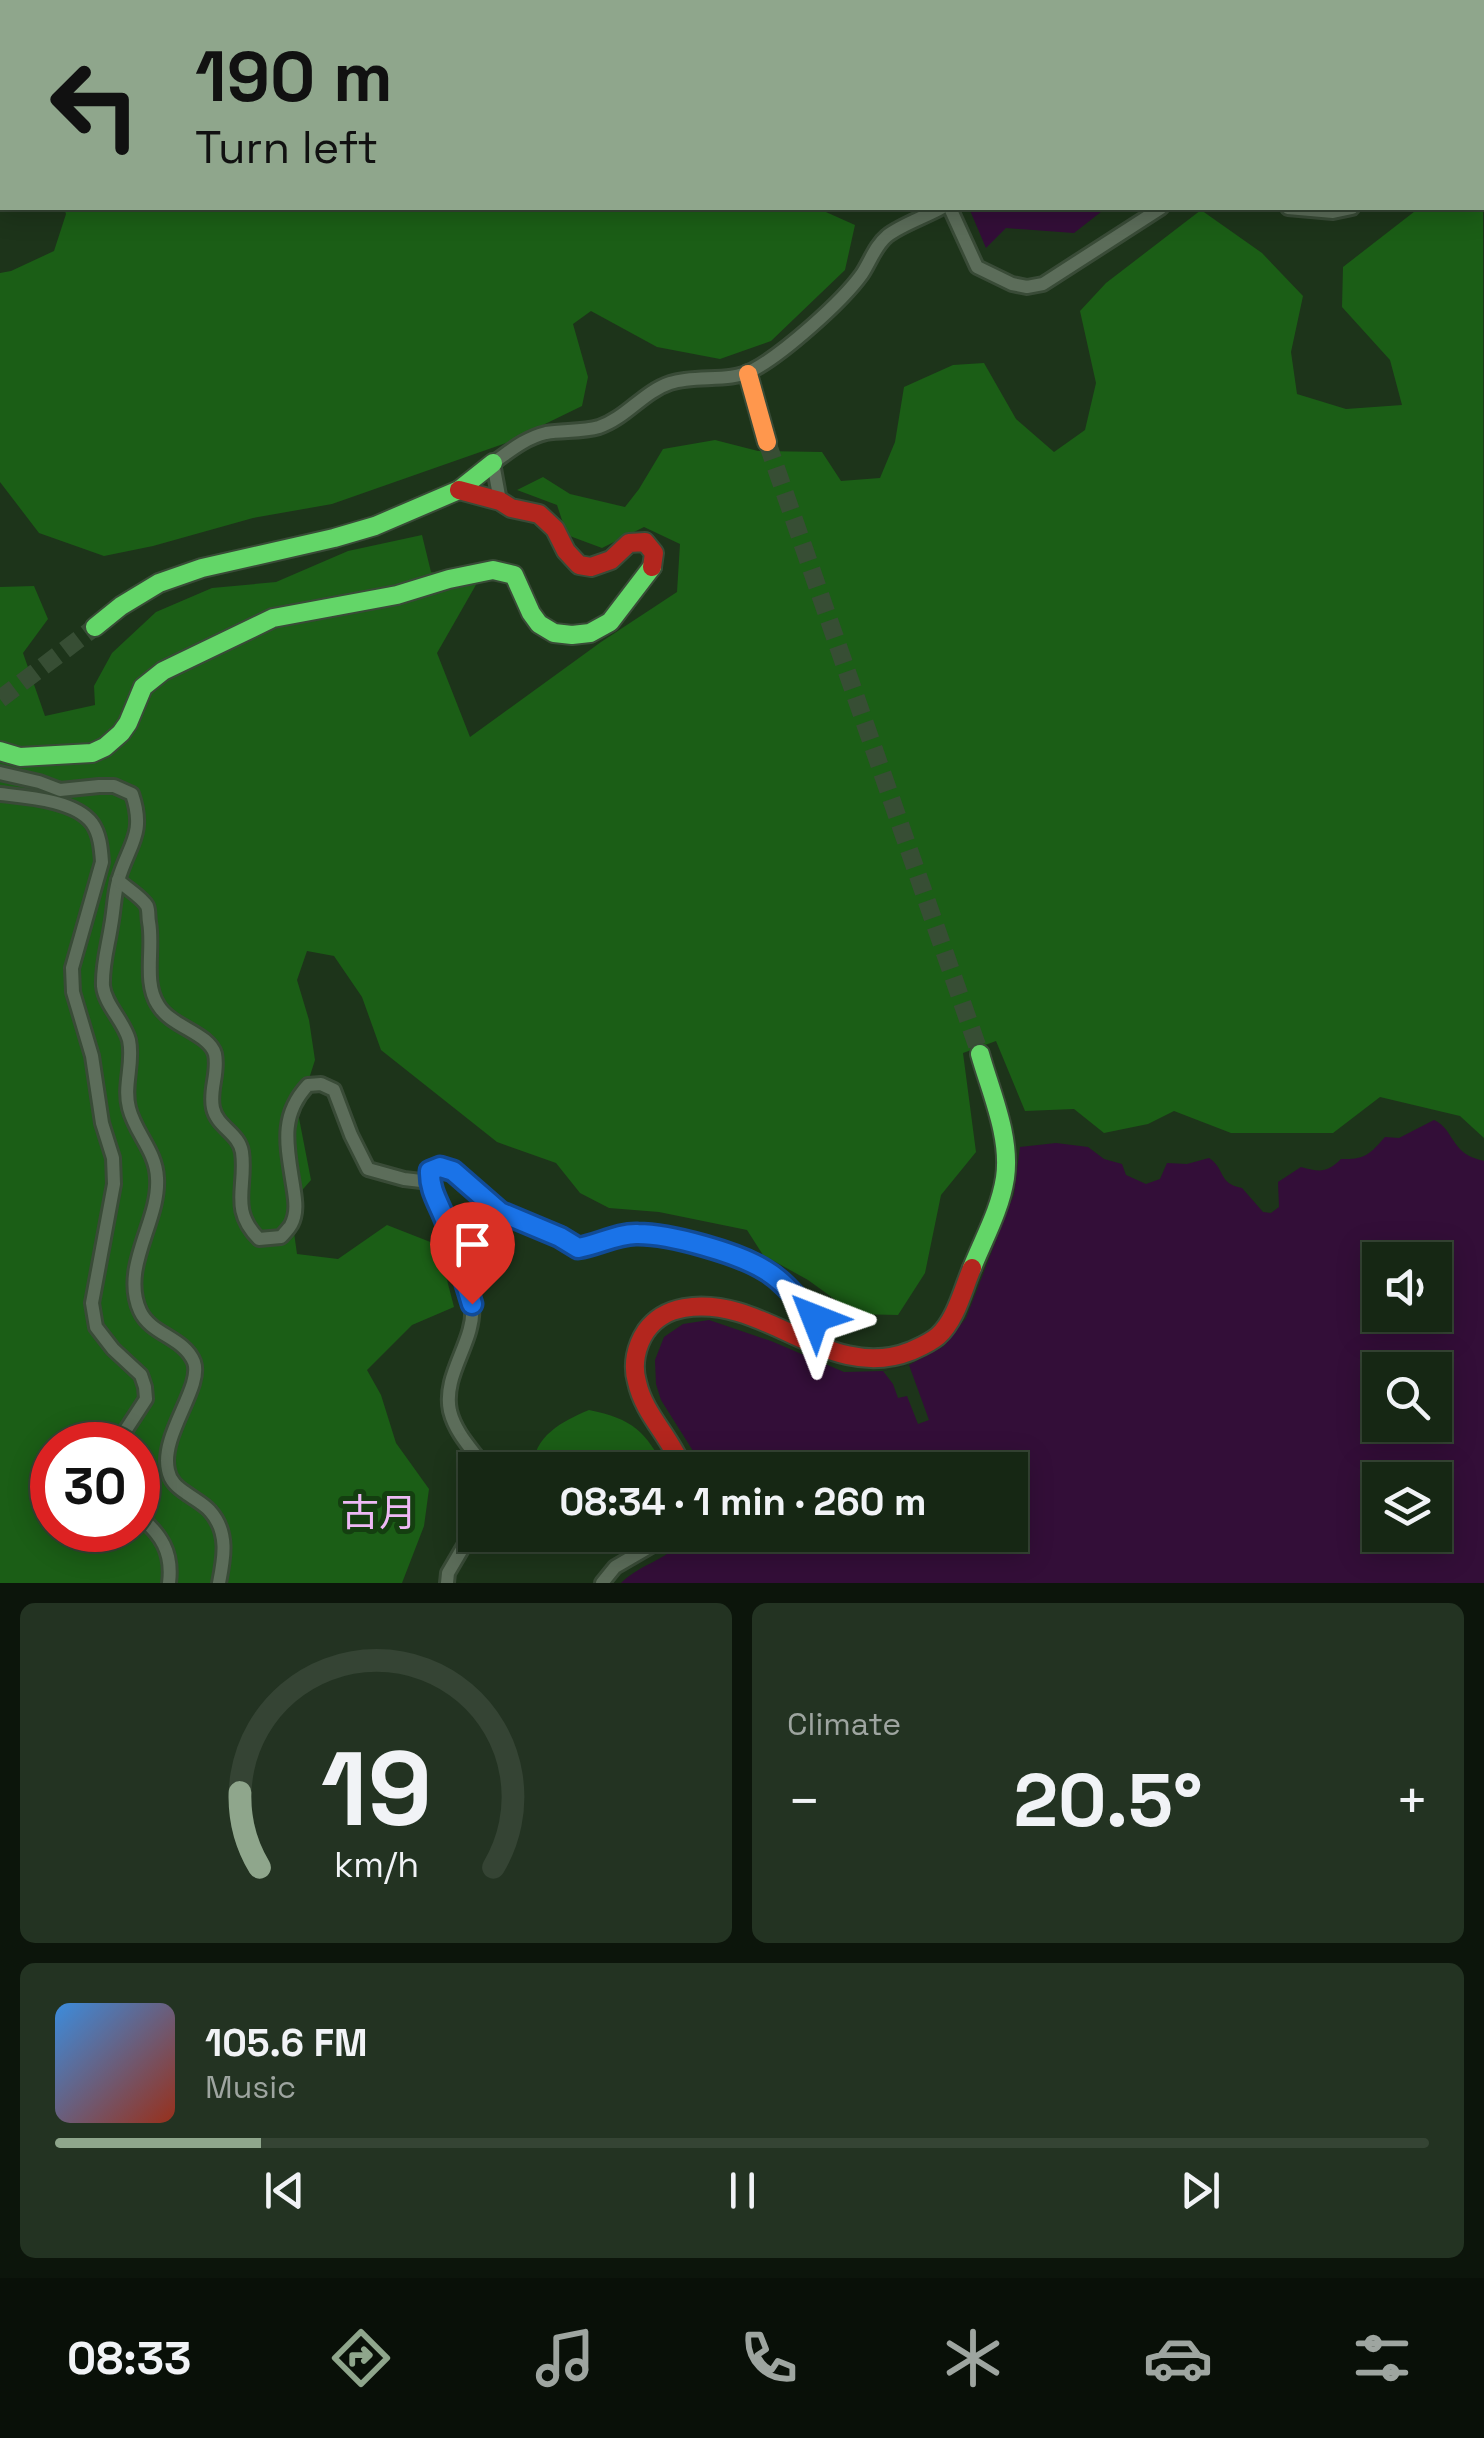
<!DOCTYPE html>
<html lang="en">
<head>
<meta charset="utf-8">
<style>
	:root { --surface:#162714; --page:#233322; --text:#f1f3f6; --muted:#9ea5a0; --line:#354434; --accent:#8fa68c }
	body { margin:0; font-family:"Space Grotesk","Noto Sans JP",sans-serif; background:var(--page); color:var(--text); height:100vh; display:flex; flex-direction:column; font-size:38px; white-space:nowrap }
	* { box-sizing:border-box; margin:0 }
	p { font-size:32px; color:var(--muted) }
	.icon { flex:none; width:55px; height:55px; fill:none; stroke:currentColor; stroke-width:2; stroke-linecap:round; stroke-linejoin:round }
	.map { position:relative; height:1583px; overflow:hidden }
	.panel { display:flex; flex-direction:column; gap:20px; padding:20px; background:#0c150b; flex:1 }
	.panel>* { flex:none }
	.guide { position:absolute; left:0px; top:0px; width:1485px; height:210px; box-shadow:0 5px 25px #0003,0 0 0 2px var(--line); background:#8fa68c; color:#111; overflow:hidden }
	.tools { position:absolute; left:1362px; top:1242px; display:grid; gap:20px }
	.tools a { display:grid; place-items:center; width:90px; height:90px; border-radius:0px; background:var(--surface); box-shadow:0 5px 25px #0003,0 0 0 2px var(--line); font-size:50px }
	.speed { position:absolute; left:30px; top:1422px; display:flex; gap:20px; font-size:50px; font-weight:700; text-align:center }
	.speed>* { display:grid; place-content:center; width:130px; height:130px; border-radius:50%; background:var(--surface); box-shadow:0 5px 25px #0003,0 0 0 2px var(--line); line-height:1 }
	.speed .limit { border:15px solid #d22; background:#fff; color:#111 }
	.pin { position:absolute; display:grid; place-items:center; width:85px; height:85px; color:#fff; margin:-102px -42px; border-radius:50% 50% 50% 0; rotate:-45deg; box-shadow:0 0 10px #0007 }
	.pin .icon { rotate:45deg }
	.me { position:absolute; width:110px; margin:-55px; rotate:315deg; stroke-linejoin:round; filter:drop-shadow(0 0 8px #0008) }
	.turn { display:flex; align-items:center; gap:35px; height:210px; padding:0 30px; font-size:45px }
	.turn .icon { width:130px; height:130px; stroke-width:2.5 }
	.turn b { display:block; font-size:70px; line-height:85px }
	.big { font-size:75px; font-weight:700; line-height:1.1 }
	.panel .widget { flex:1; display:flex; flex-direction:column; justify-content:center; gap:15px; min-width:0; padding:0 35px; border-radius:15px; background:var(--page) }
	.panel .dial { align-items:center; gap:0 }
	.dial svg { height:260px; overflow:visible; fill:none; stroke:var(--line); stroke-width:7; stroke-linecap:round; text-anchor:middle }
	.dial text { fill:var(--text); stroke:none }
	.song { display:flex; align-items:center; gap:30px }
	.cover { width:120px; height:120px; border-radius:15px; background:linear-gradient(135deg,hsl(210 70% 55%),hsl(10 70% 35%)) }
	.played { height:10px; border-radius:5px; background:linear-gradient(90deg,var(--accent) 15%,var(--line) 15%) }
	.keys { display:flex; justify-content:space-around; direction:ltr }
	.heat { display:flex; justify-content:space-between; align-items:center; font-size:55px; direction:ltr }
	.panel .tiles { flex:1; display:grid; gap:20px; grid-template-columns:1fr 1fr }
	.widget:last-child { grid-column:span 2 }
	.trip { position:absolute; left:458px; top:1452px; width:570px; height:100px; border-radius:0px; background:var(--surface); box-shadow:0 5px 25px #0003,0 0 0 2px var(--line); font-weight:700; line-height:100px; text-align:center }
	.menu { display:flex; height:160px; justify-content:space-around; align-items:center; background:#091008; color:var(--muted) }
	.menu .icon { width:70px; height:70px }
	.menu .selected { color:var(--accent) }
	.menu b { font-size:45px; color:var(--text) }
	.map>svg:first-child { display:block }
</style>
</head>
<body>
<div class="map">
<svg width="1484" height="1583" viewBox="0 0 1484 1583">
	<rect width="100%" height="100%" fill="#1d341a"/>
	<g fill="#1b5e16" fill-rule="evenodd">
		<polygon points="0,0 1039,0 1036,2 2,2 2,170 0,170"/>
		<path d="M1483 195 1484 1138 1460 1116 1380 1097 1333 1133H1231L1174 1111 1148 1124 1104 1133 1074 1109 1025 1111 996 1041 963 1053 976 1152 941 1195 925 1273 898 1315 855 1314 808 1280 763 1255 747 1230 659 1212 609 1208 580 1193 556 1163 497 1142 381 1050 362 997 334 956 307 951 297 980 309 1020 315 1060 298 1113 311 1180 290 1204 297 1254 338 1259 387 1225 438 1245 454 1307 412 1325 367 1370 381 1395 396 1443 429 1489 424 1526 402 1583H0V587L34 586 48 619 23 653 45 716 95 705 94 686 112 653 156 612 212 588 276 582 348 551 422 535 431 572 477 583 437 653 470 737 601 642 677 592 680 544 644 527 602 548 567 535 557 505 517 490 543 477 570 494 625 507 639 489 663 449 715 440 758 451 822 452 841 481 880 478 895 442 904 387 953 365 984 363 1016 419 1054 452 1085 430 1096 383 1080 311 1106 283 1201 210 1262 253 1303 296 1291 352 1297 394 1346 409 1402 405 1390 360 1342 307 1343 267 1419 208H1482ZM52 1445H138V1530H52Z"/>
		<polygon points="64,208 817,208 855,225 845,270 771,341 720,359 657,347 591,311 573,324 588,377 582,406 506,443 332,504 253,518 153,546 104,556 39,533 0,482 0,273 11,271 54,251 66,214"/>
		<path d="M589 1410C633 1419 645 1431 666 1470H533C532 1436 563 1421 589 1410Z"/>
	</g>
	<g fill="#330e38" fill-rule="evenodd">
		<polygon points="1137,0 1484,0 1484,50 1482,2 1135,2"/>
		<polygon points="969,208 1106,208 1074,233 1006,228 986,248"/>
		<path d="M1434 1120C1448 1126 1451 1141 1462 1151 1468 1157 1477 1159 1484 1161V1583H621C641 1563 672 1559 687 1535H1010V1470H699L695 1454 661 1400 656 1384 655 1360 664 1337 683 1324 709 1320 771 1341 844 1372 883 1371 909 1365 944 1346 966 1318 1014 1194 1020 1147 1056 1143 1088 1147 1104 1159 1122 1164 1126 1175 1146 1184 1160 1179 1167 1163 1187 1164 1209 1158C1225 1168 1218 1184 1242 1188L1263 1212 1271 1213 1279 1207 1278 1182 1301 1167C1320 1172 1327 1173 1341 1159 1365 1160 1370 1154 1385 1137L1399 1138ZM1380 1260H1435V1315H1380ZM1380 1370H1435V1425H1380ZM1380 1480H1435V1535H1380Z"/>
	</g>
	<polygon fill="#1d341a" points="909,1365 929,1420 918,1424 907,1396 898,1398 893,1384 883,1371"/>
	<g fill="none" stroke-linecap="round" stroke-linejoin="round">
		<g stroke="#374e34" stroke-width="18" stroke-dasharray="18 9" stroke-linecap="butt">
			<polyline points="767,442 980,1054"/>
			<polyline points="0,699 95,627"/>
		</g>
		<defs>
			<g id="street">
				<polyline points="1123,2 1125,0"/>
				<polyline points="950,208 977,267 1012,284 1027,287 1043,284 1161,208"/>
				<polyline points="1288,208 1333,212 1352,208"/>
				<path d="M500 501 493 463C510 451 525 438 546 433 563 430 582 432 599 427 626 418 643 392 670 383 696 374 729 383 753 370 783 354 842 302 862 274 870 262 875 246 887 236 901 225 925 217 941 208"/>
				<path d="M0 773 39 782 60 790 99 786H114L132 794C146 835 128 845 118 881 114 895 114 911 111 926 108 946 102 965 103 986 105 1005 124 1021 129 1040 134 1063 123 1085 129 1108 135 1133 156 1151 157 1178 160 1221 120 1267 140 1311 151 1335 184 1337 194 1362 203 1387 160 1435 168 1470 170 1481 177 1487 186 1493 194 1499 204 1504 210 1511 229 1532 224 1558 219 1583"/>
				<path d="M0 794C26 797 75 800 92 823 100 834 101 849 102 862L72 968 73 992 92 1056 102 1123 113 1158 114 1184 92 1303 96 1327 113 1349 141 1375 145 1387 146 1399 116 1445"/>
				<path d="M118 880C126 888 142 897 147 906 149 911 148 917 149 922 154 948 143 982 158 1005 171 1027 209 1033 215 1054 219 1073 209 1090 213 1108 217 1127 239 1133 242 1152 247 1187 229 1209 259 1239L281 1237C282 1236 291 1226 291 1225 298 1212 295 1198 293 1185 287 1146 279 1116 308 1085L321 1084 334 1090 351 1135 368 1169 404 1179 430 1182"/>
				<path d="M487 1470C474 1451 456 1435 450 1411 442 1374 476 1341 472 1305 471 1293 464 1279 460 1267 455 1253 452 1237 447 1222 440 1204 429 1191 430 1171L440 1167 453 1171 499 1212 560 1237 578 1248 637 1234 699 1244 731 1256 766 1270 798 1299 815 1318 817 1344"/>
				<path d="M138 1515C161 1534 173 1552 169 1583"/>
				<polyline points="447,1583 448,1573 475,1527"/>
				<polyline points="602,1583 615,1567 670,1535"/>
			</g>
			<g id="fast">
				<polyline points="95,627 121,606 159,583 202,568 334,538 375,526 459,490 493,463"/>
				<polyline points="0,751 20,757 92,753 105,747 121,733 128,723 143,687 163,671 273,618 397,595 449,579 493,570 514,575 531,613 539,624 554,633 572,635 590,633 610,622 652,567"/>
				<path d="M972 1268C984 1238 1000 1210 1005 1178 1011 1137 991 1093 980 1054"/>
			</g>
			<polyline id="slow" points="748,374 767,442"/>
			<g id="jam">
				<polyline points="459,490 500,501 511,508 539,514 555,529 566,551 579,565 591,567 611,560 629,543 645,542 654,553 652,567"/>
				<path d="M683 1470C672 1438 644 1415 637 1382 632 1365 636 1346 646 1331 656 1317 668 1311 684 1308 766 1294 829 1384 911 1351 920 1347 930 1343 938 1336 956 1320 963 1289 972 1268"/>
			</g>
		</defs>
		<use href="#street" stroke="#394b37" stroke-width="18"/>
		<use href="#fast" stroke="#394b37" stroke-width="22"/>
		<use href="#slow" stroke="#394b37" stroke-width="22"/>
		<use href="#jam" stroke="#394b37" stroke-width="22"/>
		<use href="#street" stroke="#5c6d5a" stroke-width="12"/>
		<use href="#fast" stroke="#63d668" stroke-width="18"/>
		<use href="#slow" stroke="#ff974d" stroke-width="18"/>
		<use href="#jam" stroke="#b3261e" stroke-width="18"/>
	</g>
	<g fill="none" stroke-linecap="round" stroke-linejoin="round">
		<defs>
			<path id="route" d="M472 1304C464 1278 456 1251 447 1225 441 1206 429 1192 430 1171L440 1167 453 1171 500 1212 560 1237 578 1248C598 1245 618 1233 638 1234 670 1234 738 1253 765 1270 784 1281 800 1302 815 1318"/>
		</defs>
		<use href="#route" stroke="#114b97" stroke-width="25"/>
		<use href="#route" stroke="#1a73e8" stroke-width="18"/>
	</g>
	<g text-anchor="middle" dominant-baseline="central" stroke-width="10" stroke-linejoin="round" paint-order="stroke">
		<g font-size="38" fill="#eeb9f5" stroke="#143f10">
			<text x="379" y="1513">古月</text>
		</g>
	</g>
</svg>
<div class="tools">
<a><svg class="icon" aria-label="sound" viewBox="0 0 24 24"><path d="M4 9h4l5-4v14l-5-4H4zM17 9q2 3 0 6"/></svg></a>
<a><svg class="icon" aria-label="search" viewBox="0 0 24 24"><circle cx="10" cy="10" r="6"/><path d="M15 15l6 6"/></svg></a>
<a><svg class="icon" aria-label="layers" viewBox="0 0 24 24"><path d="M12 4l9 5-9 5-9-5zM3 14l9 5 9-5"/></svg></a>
</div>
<div class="speed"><div class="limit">30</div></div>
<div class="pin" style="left:472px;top:1304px;background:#d93025"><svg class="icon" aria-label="arrive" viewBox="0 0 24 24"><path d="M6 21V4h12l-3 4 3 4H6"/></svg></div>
<svg class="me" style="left:815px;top:1318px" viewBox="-20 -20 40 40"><path d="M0-17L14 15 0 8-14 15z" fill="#1a73e8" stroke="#fff" stroke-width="4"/></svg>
<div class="trip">08:34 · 1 min · 260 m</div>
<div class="guide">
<div class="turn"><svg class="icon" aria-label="left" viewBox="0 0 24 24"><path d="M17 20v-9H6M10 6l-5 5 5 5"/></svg><div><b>190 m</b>Turn left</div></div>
</div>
</div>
<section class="panel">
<div class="tiles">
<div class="widget dial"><svg viewBox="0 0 100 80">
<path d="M14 69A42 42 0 1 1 86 69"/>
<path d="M14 69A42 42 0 0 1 8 46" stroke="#8fa68c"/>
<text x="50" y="56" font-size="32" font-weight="700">19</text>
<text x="50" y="72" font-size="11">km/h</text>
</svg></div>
<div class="widget"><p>Climate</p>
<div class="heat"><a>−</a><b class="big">20.5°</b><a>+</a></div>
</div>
<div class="widget">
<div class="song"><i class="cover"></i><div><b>105.6 FM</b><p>Music</p></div></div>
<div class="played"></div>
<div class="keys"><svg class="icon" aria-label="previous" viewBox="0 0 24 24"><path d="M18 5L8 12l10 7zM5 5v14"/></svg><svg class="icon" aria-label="pause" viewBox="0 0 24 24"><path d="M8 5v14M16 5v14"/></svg><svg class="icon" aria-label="next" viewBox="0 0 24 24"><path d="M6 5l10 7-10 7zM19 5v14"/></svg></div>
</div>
</div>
</section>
<nav class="menu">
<b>08:33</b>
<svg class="icon selected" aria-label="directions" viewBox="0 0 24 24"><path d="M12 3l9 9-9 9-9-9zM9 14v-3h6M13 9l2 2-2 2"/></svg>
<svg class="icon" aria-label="music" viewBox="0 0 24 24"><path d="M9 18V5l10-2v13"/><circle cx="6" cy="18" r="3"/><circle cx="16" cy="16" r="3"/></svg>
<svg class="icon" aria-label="phone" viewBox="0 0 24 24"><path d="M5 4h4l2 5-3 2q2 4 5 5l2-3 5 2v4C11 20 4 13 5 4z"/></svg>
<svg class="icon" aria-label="climate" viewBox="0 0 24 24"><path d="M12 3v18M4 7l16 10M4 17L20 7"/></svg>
<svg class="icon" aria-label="car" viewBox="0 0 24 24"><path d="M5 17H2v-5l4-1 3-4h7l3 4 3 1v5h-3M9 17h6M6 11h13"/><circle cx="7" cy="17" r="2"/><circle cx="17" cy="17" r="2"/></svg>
<svg class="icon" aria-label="filters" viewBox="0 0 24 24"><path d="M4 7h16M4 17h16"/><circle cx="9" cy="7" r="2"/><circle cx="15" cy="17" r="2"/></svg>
</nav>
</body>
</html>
